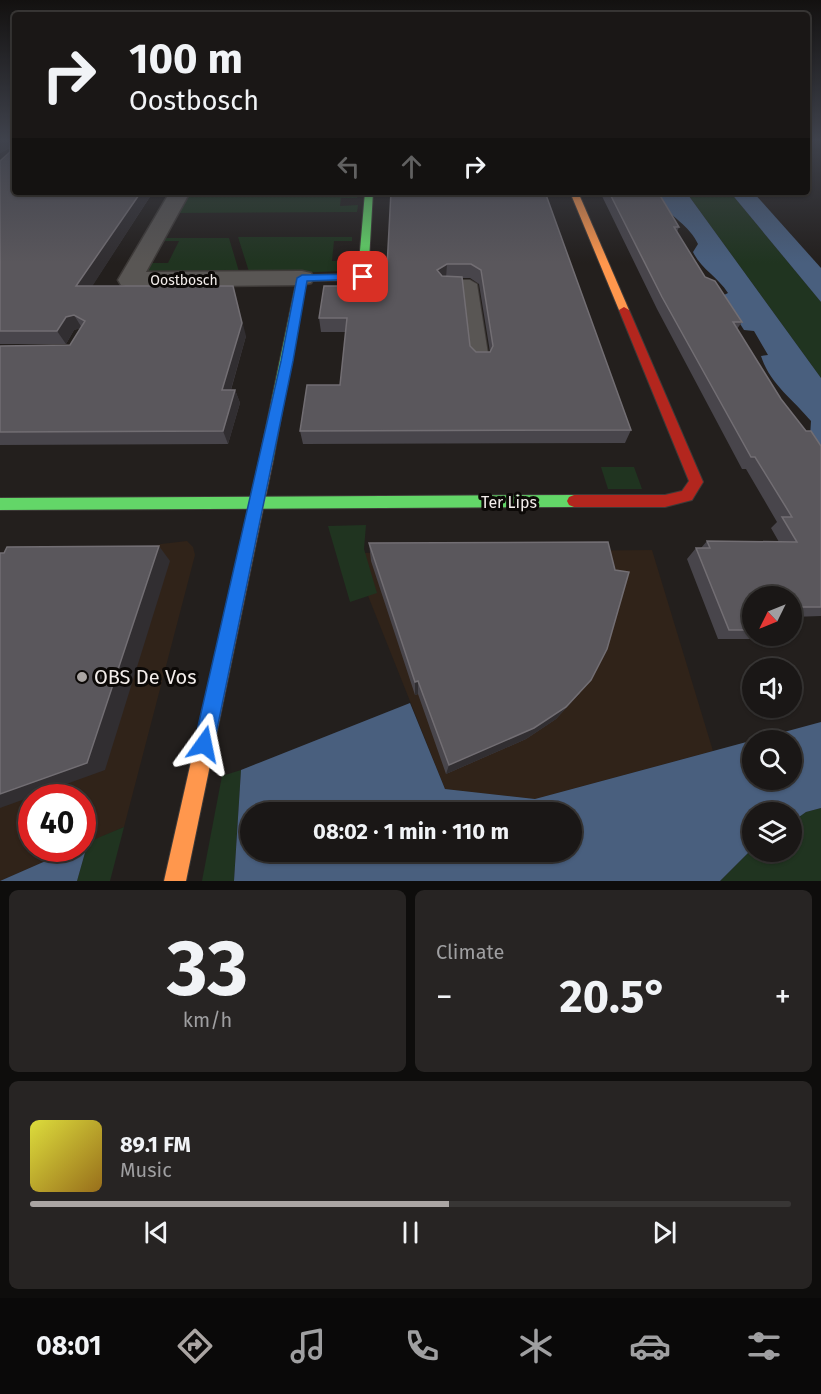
<!DOCTYPE html>
<html lang="en">
<head>
<meta charset="utf-8">
<style>
	:root { --surface:#1a1716; --page:#272423; --text:#f1f3f6; --muted:#9f9fa1; --line:#383635; --accent:#aaa5a3 }
	body { margin:0; font-family:"Fira Sans",sans-serif; background:var(--page); color:var(--text); height:100vh; display:flex; flex-direction:column; font-size:22px; white-space:nowrap }
	* { box-sizing:border-box; margin:0 }
	p { font-size:20px; color:var(--muted) }
	.icon { flex:none; width:33px; height:33px; fill:none; stroke:currentColor; stroke-width:2; stroke-linecap:round; stroke-linejoin:round }
	.map { position:relative; height:881px; overflow:hidden }
	.drawer { display:flex; flex-direction:column; gap:9px; padding:9px; background:#0e0d0c; flex:1 }
	.drawer>* { flex:none }
	.guide { position:absolute; left:12px; top:12px; width:798px; height:183px; border-radius:6px; box-shadow:0 2px 4px #0004,0 0 0 2px var(--line); background:#1a1716; color:var(--text); overflow:hidden }
	.needle { width:39px; rotate:227deg }
	.buttons { position:absolute; left:742px; top:586px; display:grid; gap:12px }
	.buttons a { display:grid; place-items:center; width:60px; height:60px; border-radius:50%; background:var(--surface); box-shadow:0 2px 4px #0004,0 0 0 2px var(--line); font-size:30px }
	.speed { position:absolute; left:18px; top:784px; display:flex; gap:12px; font-size:30px; font-weight:700; text-align:center }
	.speed>* { display:grid; place-content:center; width:78px; height:78px; border-radius:50%; background:var(--surface); box-shadow:0 2px 4px #0004,0 0 0 2px var(--line); line-height:1 }
	.speed .limit { border:9px solid #d22; background:#fff; color:#111 }
	.pin { position:absolute; display:grid; place-items:center; width:51px; height:51px; color:#fff; margin:-26px; border-radius:12px; box-shadow:0 3px 9px #0006 }
	.me { position:absolute; width:66px; margin:-33px; rotate:12deg; stroke-linejoin:round; filter:drop-shadow(0 0 4px #0008) }
	.turn { display:flex; align-items:center; gap:21px; height:126px; padding:0 18px; font-size:27px }
	.turn .icon { width:78px; height:78px; stroke-width:2.5 }
	.turn b { display:block; font-size:42px; line-height:51px }
	.lanes { display:flex; align-items:center; height:57px; padding:0 18px; background:#0003; justify-content:center; gap:30px; direction:ltr }
	.lanes .off { opacity:.35 }
	.big { font-size:45px; font-weight:700; line-height:1.1 }
	.drawer .widget { flex:1; display:flex; flex-direction:column; justify-content:center; gap:9px; min-width:0; padding:0 21px; border-radius:9px; background:var(--page) }
	.drawer .dial { align-items:center; gap:0 }
	.dial b { font-size:78px; line-height:1 }
	.song { display:flex; align-items:center; gap:18px }
	.cover { width:72px; height:72px; border-radius:9px; background:linear-gradient(135deg,hsl(60 70% 55%),hsl(40 70% 35%)) }
	.played { height:6px; border-radius:3px; background:linear-gradient(90deg,var(--accent) 55%,var(--line) 55%) }
	.keys { display:flex; justify-content:space-around; direction:ltr }
	.heat { display:flex; justify-content:space-between; align-items:center; font-size:33px; direction:ltr }
	.drawer .tiles { flex:1; display:grid; gap:9px; grid-template-columns:1fr 1fr }
	.widget:last-child { grid-column:span 2 }
	.trip { position:absolute; left:240px; top:802px; width:342px; height:60px; border-radius:30px; background:var(--surface); box-shadow:0 2px 4px #0004,0 0 0 2px var(--line); font-weight:700; line-height:60px; text-align:center }
	.tab-bar { display:flex; height:96px; justify-content:space-around; align-items:center; background:#0a0909; color:var(--muted) }
	.tab-bar .icon { width:42px; height:42px }
	.tab-bar .selected { color:var(--accent) }
	.tab-bar b { font-size:27px; color:var(--text) }
	.map>svg:first-child { display:block }
</style>
</head>
<body>
<div class="map">
<svg width="821" height="881" viewBox="0 0 821 881">
	<rect width="100%" height="100%" fill="#231f1d"/>
	<g fill="#302319">
		<polygon points="187,541 193,547 195,555 124,827 83,845 82,798 32,798 32,849 73,849 0,881 0,556 130,556 161,544"/>
		<polygon points="652,550 713,751 535,799 445,789 351,553"/>
	</g>
	<g fill="#203420">
		<polygon points="188,192 341,192 357,194 357,198 341,198 340,206 358,205 357,212 176,213"/>
		<polygon points="686,192 730,192 821,302 821,378"/>
		<polygon points="238,237 352,237 352,241 334,241 332,261 350,261 343,271 250,275"/>
		<polygon points="163,238 229,238 240,275 155,274 148,270 147,263 168,263 179,241 160,241"/>
		<polygon points="601,467 634,467 642,489 608,489"/>
		<polygon points="366,525 364,549 377,593 350,602 328,526"/>
		<polygon points="241,770 234,881 202,881 222,776"/>
		<polygon points="821,808 821,881 720,881 753,848 753,852 792,852 792,822 806,812"/>
		<polygon points="124,827 110,881 77,881 88,842"/>
	</g>
	<g fill="#495f7e" fill-rule="evenodd">
		<path d="M661 192H686L821 378V461L810 437 811 421C793 399 770 384 761 356L768 355 754 331 744 330 722 296 728 293C718 277 701 269 693 252L698 244C689 225 671 217 659 201Z"/>
		<polygon points="730,192 753,192 821,268 821,302"/>
		<path d="M410 703 445 789 535 799 821 722V808L806 812 792 822V813H753V848L720 881H234L241 770ZM753 741H792V780H753ZM250 813H572V852H250Z"/>
		<polygon points="88,842 77,881 0,881 73,849 82,849 83,845"/>
	</g>
	<g fill="none" stroke-linecap="round" stroke-linejoin="round">
		<defs>
			<g id="lane">
				<polygon points="363,273 384,284 377,288 356,277"/>
				<polygon points="446,280 470,280 477,284 489,360 486,364 474,364 471,360 463,288 441,287 439,284"/>
			</g>
			<polygon id="street" points="170,192 190,192 146,272 302,271 311,273 314,278 311,283 302,285 130,287 121,285 118,280"/>
			<g id="fast">
				<polygon points="365,192 373,192 368,277 363,280 306,281 273,461 271,465 261,465 259,461 297,278 302,275 358,274"/>
				<polygon points="574,495 579,497 581,501 579,505 574,507 0,510 0,498"/>
			</g>
			<g id="slow">
				<polygon points="570,192 578,192 629,310 628,312 624,313 619,310"/>
				<polygon points="266,455 271,457 273,461 186,881 164,881 259,461 261,457"/>
			</g>
			<polygon id="jam" points="624,307 629,310 703,482 692,500 665,507 574,507 569,505 567,501 569,497 574,495 665,495 682,491 689,481 619,310"/>
		</defs>
		<use href="#lane" stroke="#3e3a38" stroke-width="2"/>
		<use href="#street" stroke="#3e3a38" stroke-width="3"/>
		<use href="#fast" stroke="#3e3a38" stroke-width="2"/>
		<use href="#slow" stroke="#3e3a38" stroke-width="2"/>
		<use href="#jam" stroke="#3e3a38" stroke-width="2"/>
		<use href="#lane" fill="#595654" fill-rule="evenodd"/>
		<use href="#street" fill="#595654" fill-rule="evenodd"/>
		<use href="#fast" fill="#63d668" fill-rule="evenodd"/>
		<use href="#slow" fill="#ff974d" fill-rule="evenodd"/>
		<use href="#jam" fill="#b3261e" fill-rule="evenodd"/>
	</g>
	<g fill="#48454b" fill-rule="evenodd">
		<polygon points="0,140 15,140 15,192 153,192 92,286 246,336 231,390 235,390 240,403 228,444 0,445 0,346 70,345 80,328 74,330 66,344 0,344 0,161 10,152 10,148 0,153"/>
		<path d="M545 192 631 430 625 443 303 444 300 431 340 385 346 332H321L319 318 386 286ZM462 278H470L479 284 490 352H476L470 346Z"/>
		<polygon points="600,192 658,192 679,227 677,232 705,277 742,322 737,329 781,399 806,431 821,446 821,616 792,617 792,597 753,597 753,636 775,636 771,639 718,639 687,559 696,548 701,548 707,541 779,542 771,528 777,522 746,469 742,469 657,309"/>
		<polygon points="369,543 580,693 556,719 526,739 446,774 418,694 415,695 371,561"/>
	</g>
	<g fill="#312e31">
		<polygon points="0,140 13,140 15,145 0,153"/>
		<polygon points="141,192 153,192 84,299 76,286"/>
		<polygon points="447,264 446,278 437,283 437,270"/>
		<polygon points="233,286 246,336 227,403 222,390"/>
		<polygon points="74,315 82,328 74,330 66,344 57,331 66,317"/>
		<polygon points="235,390 240,403 228,444 223,431"/>
		<polygon points="159,546 170,561 105,770 0,808 0,794"/>
		<polygon points="591,680 556,719 526,739 446,774 449,765"/>
		<polygon points="418,681 418,694 415,695 415,682"/>
	</g>
	<g fill="#5a575c" stroke="#726e73" stroke-width="1.5" fill-rule="evenodd">
		<polygon points="10,140 15,140 15,192 141,192 76,286 233,286 242,323 222,390 235,390 223,431 0,432 0,346 70,345 85,321 74,315 66,317 57,331 0,331 0,161 10,152"/>
		<path d="M391 192H545L631 430 300 431 307 385H340L347 318H319L324 286H386ZM447 264H471L481 270 493 346 490 352H476L470 346 462 277 442 276 437 270Z"/>
		<polygon points="609,192 658,192 679,227 674,227 705,277 715,281 742,322 733,322 781,399 806,431 811,431 821,446 821,607 792,607 792,597 753,597 753,630 729,630 696,548 710,548 707,541 797,542 782,517 792,517 755,457 751,457 662,297"/>
		<polygon points="608,542 615,570 629,572 607,649 591,680 566,707 534,728 449,765 418,681 415,682 369,543"/>
		<polygon points="159,546 87,763 0,794 0,553 4,553 7,547"/>
	</g>
	<linearGradient id="sky" x2="0" y2="1"><stop stop-color="#131110"/><stop offset="0.53" stop-color="#3f424c"/><stop offset="1" stop-color="#3f424c" stop-opacity="0"/></linearGradient>
	<rect width="821" height="263" fill="url(#sky)"/>
	<polygon fill="#1a73e8" stroke="#114b97" stroke-width="1.5" points="363,274 367,275 367,279 307,281 293,361 214,744 211,751 204,754 197,751 194,744 281,361 297,278 302,275"/>
	<circle fill="#aaa5a3" stroke="#0c0907" stroke-width="2" cx="82" cy="677" r="6"/>
	<g text-anchor="middle" dominant-baseline="central" stroke-width="6" stroke-linejoin="round" paint-order="stroke">
		<g font-size="14" fill="#f3edeb" stroke="#0c0907">
			<text x="184" y="280">Oostbosch</text>
		</g>
		<g font-size="16" fill="#f3edeb" stroke="#0c0907">
			<text x="509" y="502">Ter Lips</text>
		</g>
		<g font-size="20" fill="#f3edeb" stroke="#0c0907" text-anchor="start">
			<text x="94" y="677">OBS De Vos</text>
		</g>
	</g>
</svg>
<div class="buttons">
<a><svg class="needle" viewBox="-14 -14 28 28"><path d="M0-13l5 13h-10z" fill="#e53935"/><path d="M0 13l5-13h-10z" fill="#9f9fa1"/></svg></a>
<a><svg class="icon" aria-label="sound" viewBox="0 0 24 24"><path d="M4 9h4l5-4v14l-5-4H4zM17 9q2 3 0 6"/></svg></a>
<a><svg class="icon" aria-label="search" viewBox="0 0 24 24"><circle cx="10" cy="10" r="6"/><path d="M15 15l6 6"/></svg></a>
<a><svg class="icon" aria-label="layers" viewBox="0 0 24 24"><path d="M12 4l9 5-9 5-9-5zM3 14l9 5 9-5"/></svg></a>
</div>
<div class="speed"><div class="limit">40</div></div>
<div class="pin" style="left:363px;top:277px;background:#d93025"><svg class="icon" aria-label="arrive" viewBox="0 0 24 24"><path d="M6 21V4h12l-3 4 3 4H6"/></svg></div>
<svg class="me" style="left:204px;top:744px" viewBox="-20 -20 40 40"><path d="M0-17L14 15 0 8-14 15z" fill="#1a73e8" stroke="#fff" stroke-width="4"/></svg>
<div class="trip">08:02 · 1 min · 110 m</div>
<div class="guide">
<div class="turn"><svg class="icon" aria-label="right" viewBox="0 0 24 24"><path d="M7 20v-9h11M14 6l5 5-5 5"/></svg><div><b>100 m</b>Oostbosch</div></div>
<div class="lanes"><svg class="icon off" aria-label="left" viewBox="0 0 24 24"><path d="M17 20v-9H6M10 6l-5 5 5 5"/></svg><svg class="icon off" aria-label="ahead" viewBox="0 0 24 24"><path d="M12 20V5M6 11l6-6 6 6"/></svg><svg class="icon" aria-label="right" viewBox="0 0 24 24"><path d="M7 20v-9h11M14 6l5 5-5 5"/></svg></div>
</div>
</div>
<section class="drawer">
<div class="tiles">
<div class="widget dial"><b>33</b><p>km/h</p></div>
<div class="widget"><p>Climate</p>
<div class="heat"><a>−</a><b class="big">20.5°</b><a>+</a></div>
</div>
<div class="widget">
<div class="song"><i class="cover"></i><div><b>89.1 FM</b><p>Music</p></div></div>
<div class="played"></div>
<div class="keys"><svg class="icon" aria-label="previous" viewBox="0 0 24 24"><path d="M18 5L8 12l10 7zM5 5v14"/></svg><svg class="icon" aria-label="pause" viewBox="0 0 24 24"><path d="M8 5v14M16 5v14"/></svg><svg class="icon" aria-label="next" viewBox="0 0 24 24"><path d="M6 5l10 7-10 7zM19 5v14"/></svg></div>
</div>
</div>
</section>
<nav class="tab-bar">
<b>08:01</b>
<svg class="icon selected" aria-label="directions" viewBox="0 0 24 24"><path d="M12 3l9 9-9 9-9-9zM9 14v-3h6M13 9l2 2-2 2"/></svg>
<svg class="icon" aria-label="music" viewBox="0 0 24 24"><path d="M9 18V5l10-2v13"/><circle cx="6" cy="18" r="3"/><circle cx="16" cy="16" r="3"/></svg>
<svg class="icon" aria-label="phone" viewBox="0 0 24 24"><path d="M5 4h4l2 5-3 2q2 4 5 5l2-3 5 2v4C11 20 4 13 5 4z"/></svg>
<svg class="icon" aria-label="climate" viewBox="0 0 24 24"><path d="M12 3v18M4 7l16 10M4 17L20 7"/></svg>
<svg class="icon" aria-label="car" viewBox="0 0 24 24"><path d="M5 17H2v-5l4-1 3-4h7l3 4 3 1v5h-3M9 17h6M6 11h13"/><circle cx="7" cy="17" r="2"/><circle cx="17" cy="17" r="2"/></svg>
<svg class="icon" aria-label="filters" viewBox="0 0 24 24"><path d="M4 7h16M4 17h16"/><circle cx="9" cy="7" r="2"/><circle cx="15" cy="17" r="2"/></svg>
</nav>
</body>
</html>
